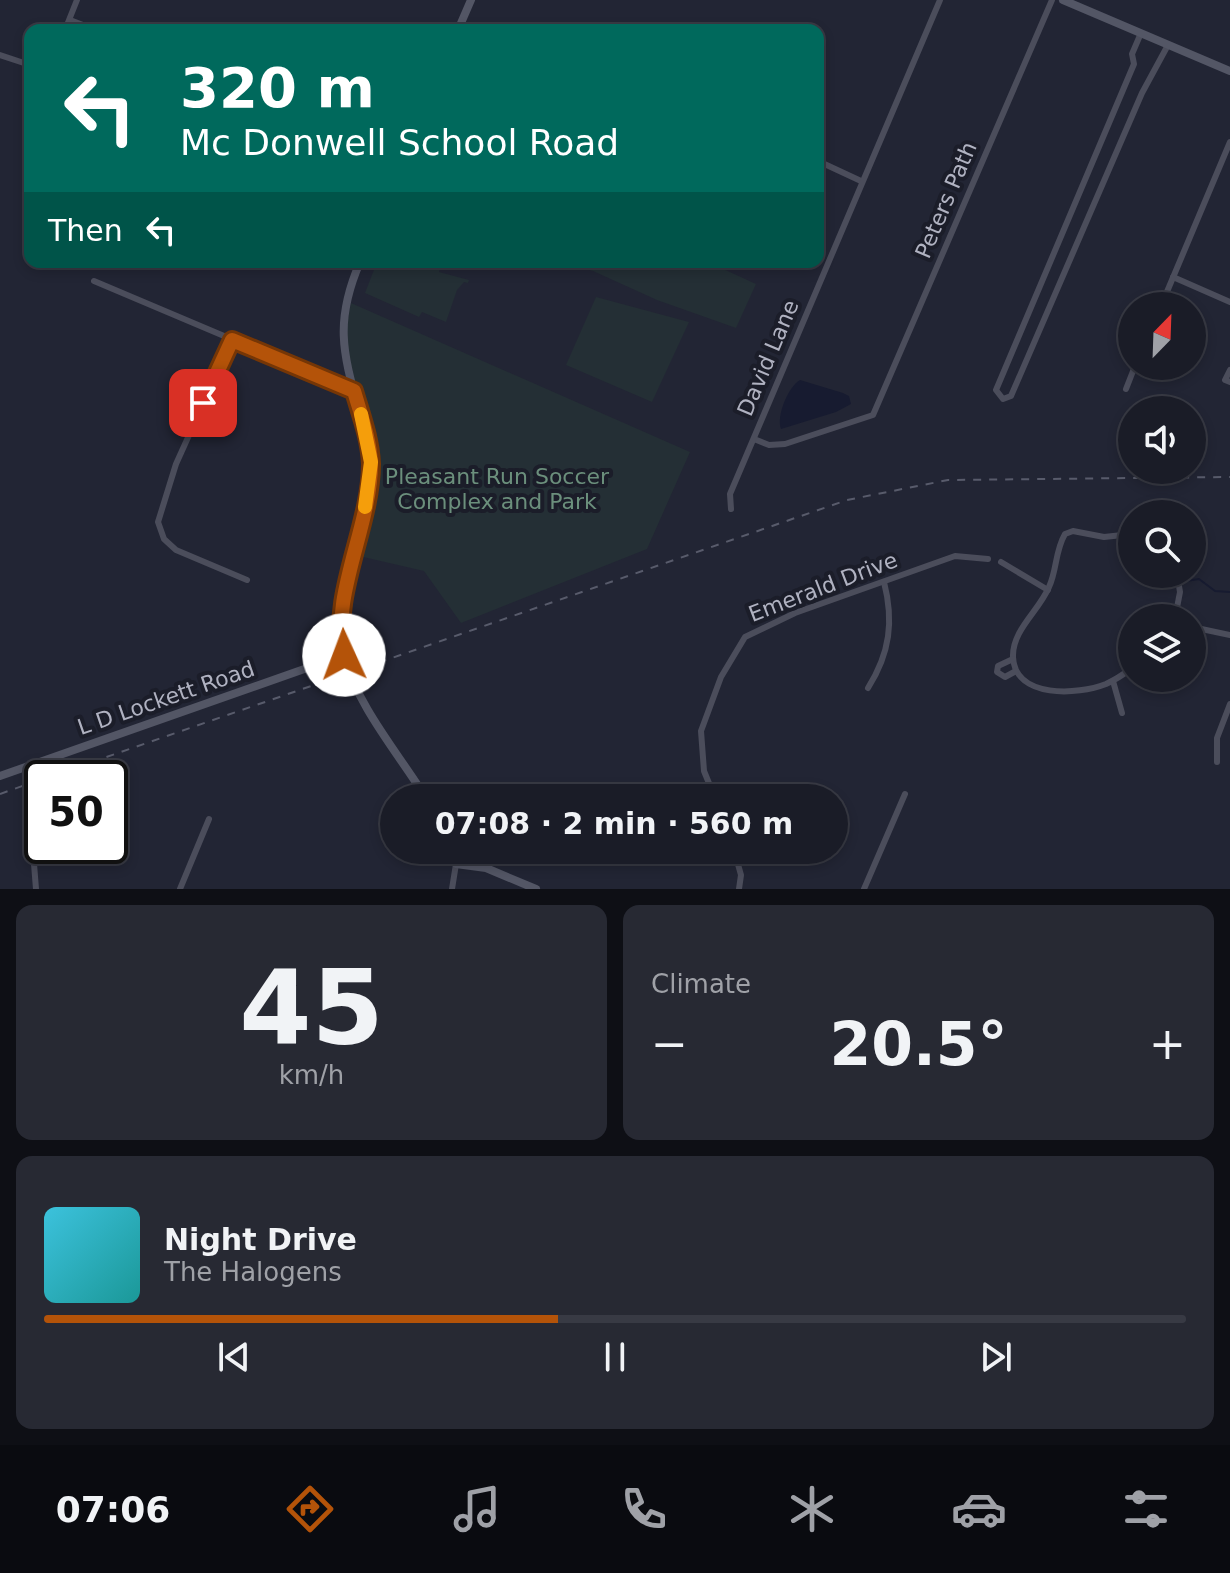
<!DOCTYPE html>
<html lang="en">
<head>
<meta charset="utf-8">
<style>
	:root { --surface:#1a1c27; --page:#272933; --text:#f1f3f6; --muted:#9fa1a7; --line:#383a44; --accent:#b45309 }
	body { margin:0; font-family:"DejaVu Sans",sans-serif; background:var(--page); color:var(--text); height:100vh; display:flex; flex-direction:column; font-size:30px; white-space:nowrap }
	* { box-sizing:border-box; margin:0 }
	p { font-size:26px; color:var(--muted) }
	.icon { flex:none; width:44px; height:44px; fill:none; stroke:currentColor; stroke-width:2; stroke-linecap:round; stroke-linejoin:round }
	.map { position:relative; height:889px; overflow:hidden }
	.panel { display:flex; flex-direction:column; gap:16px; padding:16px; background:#0e0f15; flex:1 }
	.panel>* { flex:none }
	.guide { position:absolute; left:24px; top:24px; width:800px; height:244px; border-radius:16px; box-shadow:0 4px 12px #0003,0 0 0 2px var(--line); background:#00695c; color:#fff; overflow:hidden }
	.needle { width:52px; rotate:23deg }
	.controls { position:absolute; left:1118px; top:292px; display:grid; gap:16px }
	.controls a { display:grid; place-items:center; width:88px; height:88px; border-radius:50%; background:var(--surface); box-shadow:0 4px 12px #0003,0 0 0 2px var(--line); font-size:40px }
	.speed { position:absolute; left:24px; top:760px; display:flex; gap:16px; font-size:40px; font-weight:700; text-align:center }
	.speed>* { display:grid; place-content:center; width:104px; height:104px; border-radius:50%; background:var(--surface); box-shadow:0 4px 12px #0003,0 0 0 2px var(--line); line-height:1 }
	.speed .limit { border:4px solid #111; border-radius:12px; background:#fff; color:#111 }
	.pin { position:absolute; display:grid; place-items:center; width:68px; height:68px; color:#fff; margin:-34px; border-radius:16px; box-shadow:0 4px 12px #0006 }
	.me { position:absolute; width:88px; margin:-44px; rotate:358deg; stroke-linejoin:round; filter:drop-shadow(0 0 6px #0008) }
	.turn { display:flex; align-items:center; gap:28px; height:168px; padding:0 24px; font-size:36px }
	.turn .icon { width:104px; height:104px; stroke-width:2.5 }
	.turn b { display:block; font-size:56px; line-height:68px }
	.then { display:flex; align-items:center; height:76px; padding:0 24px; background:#0003; gap:16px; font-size:30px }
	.big { font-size:60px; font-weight:700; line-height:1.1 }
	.panel .tile { flex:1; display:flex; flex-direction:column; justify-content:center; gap:12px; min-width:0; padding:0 28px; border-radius:16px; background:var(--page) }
	.panel .dial { align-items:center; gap:0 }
	.dial b { font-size:104px; line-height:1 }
	.song { display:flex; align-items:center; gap:24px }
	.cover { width:96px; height:96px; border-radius:12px; background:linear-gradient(135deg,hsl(190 70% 55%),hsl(180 70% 35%)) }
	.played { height:8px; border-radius:4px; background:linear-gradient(90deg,var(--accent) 45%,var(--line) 45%) }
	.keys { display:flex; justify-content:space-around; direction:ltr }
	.heat { display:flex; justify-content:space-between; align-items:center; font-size:44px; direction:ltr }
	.panel .tiles { flex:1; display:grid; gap:16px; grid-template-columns:1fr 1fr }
	.tile:last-child { grid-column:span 2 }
	.trip { position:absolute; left:380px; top:784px; width:468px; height:80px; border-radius:40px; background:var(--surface); box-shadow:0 4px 12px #0003,0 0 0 2px var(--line); font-weight:700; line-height:80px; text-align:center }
	.dock { display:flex; height:128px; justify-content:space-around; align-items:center; background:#0a0b10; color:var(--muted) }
	.dock .icon { width:56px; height:56px }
	.dock .on { color:var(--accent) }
	.dock b { font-size:36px; color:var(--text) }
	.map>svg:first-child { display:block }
</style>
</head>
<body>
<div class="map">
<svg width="1230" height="889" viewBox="0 0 1230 889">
	<rect width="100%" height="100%" fill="#222534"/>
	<g fill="#242f35">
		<polygon points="377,262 441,262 439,272 469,280 468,283 464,282 457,290 446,322 422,312 419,317 365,293"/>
		<polygon points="562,262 708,262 756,284 736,328 657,300 593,271"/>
		<polygon points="596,297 689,322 652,402 566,365"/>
		<polygon points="351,303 690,452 647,549 461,623 424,571 359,556 375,481 376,447 359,402 344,338"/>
	</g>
	<path fill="#171b30" d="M800 380 843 393 849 396 851 404 836 412 781 429C776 416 788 387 800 380Z"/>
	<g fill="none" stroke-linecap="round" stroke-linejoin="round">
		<polyline stroke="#171b30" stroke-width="2" points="1186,581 1199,579 1215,591 1230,592"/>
		<g stroke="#4b4d5b" stroke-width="6">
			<polyline points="70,20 96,30"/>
			<polyline points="65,30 77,0"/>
			<polyline points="1141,33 1132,54 1134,64 996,390 1003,399 1011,396 1142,93 1168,45"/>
			<polyline points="0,55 30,65"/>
			<polyline points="818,118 818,129"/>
			<polyline points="818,161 861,181"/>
			<polyline points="1173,277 1230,302"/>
			<polyline points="94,281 354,391"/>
			<polyline points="1161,306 1230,142"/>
			<polyline points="232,340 176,464 158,522 164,539 176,550 247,580"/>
			<polyline points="1230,370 1225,380 1230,382"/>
			<polyline points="1126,389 1135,366"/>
			<polyline points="754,439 769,445 785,444 873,415 1052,0"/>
			<polyline points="731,509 730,494 940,0"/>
			<path d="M1132 534 1104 537 1073 531 1065 534C1055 551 1057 570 1049 587 1039 611 1012 630 1013 657 1015 699 1078 695 1106 684 1115 680 1124 674 1132 668"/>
			<polyline points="1001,562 1048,590"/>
			<polyline points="1155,618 1160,618"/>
			<polyline points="1175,618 1180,592 1177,574"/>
			<polyline points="1192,627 1230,635"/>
			<polyline points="1013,659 998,666 997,672 1005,677 1016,671"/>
			<polyline points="1113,681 1122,713"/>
			<path d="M868 688C890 653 894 621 884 582"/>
			<polyline points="1217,762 1217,738 1230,704"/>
			<polyline points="715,798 704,771 701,731 721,677 745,637 795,613 955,556 988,559"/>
			<polyline points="734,798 766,798"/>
			<polyline points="734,850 741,875 739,889"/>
			<polyline points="36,889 33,851 42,828"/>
			<polyline points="180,889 209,819"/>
			<polyline points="452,889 456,864"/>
			<polyline points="864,889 905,794"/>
		</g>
		<g stroke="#535665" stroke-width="8">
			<polyline points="1063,0 1230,71"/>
			<polyline points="458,30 471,0"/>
			<path d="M360 262C335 320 342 351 359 410 364 427 370 445 371 463 371 521 329 602 344 656 358 707 398 753 426 798"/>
			<polyline points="0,776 344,655"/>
			<polyline points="454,850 456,864 486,868 536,889"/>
		</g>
		<g stroke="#585b6b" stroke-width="2" stroke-dasharray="8 8" stroke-linecap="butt">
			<polyline points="46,778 847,500 948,480 1230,477"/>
			<polyline points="0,794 42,779"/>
		</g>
	</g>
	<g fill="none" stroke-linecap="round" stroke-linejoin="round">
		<defs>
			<path id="route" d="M203 403 232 340 354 391C361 415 370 439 371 464 371 526 330 596 344 655"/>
		</defs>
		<use href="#route" stroke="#753606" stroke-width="20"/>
		<use href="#route" stroke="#b45309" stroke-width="14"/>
		<polyline stroke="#f59e0b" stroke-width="14" points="361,414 371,462 365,507"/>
	</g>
	<g text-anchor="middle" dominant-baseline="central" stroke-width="8" stroke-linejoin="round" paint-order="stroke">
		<g font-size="22" fill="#b0b2c1" stroke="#1b1d29">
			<text transform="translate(946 200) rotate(-67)">Peters Path</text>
			<text transform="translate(768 358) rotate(-67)">David Lane</text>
			<text transform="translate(823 587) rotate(-21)">Emerald Drive</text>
			<text transform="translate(166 698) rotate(-19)">L D Lockett Road</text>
		</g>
		<g font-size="22" fill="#6b8f7c" stroke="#1b1d29">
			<text x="497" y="476">Pleasant Run Soccer<tspan x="497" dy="25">Complex and Park</tspan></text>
		</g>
	</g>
</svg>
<div class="controls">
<a><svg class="needle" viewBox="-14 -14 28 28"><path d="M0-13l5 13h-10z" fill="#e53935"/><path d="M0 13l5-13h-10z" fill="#9fa1a7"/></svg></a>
<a><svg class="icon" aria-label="sound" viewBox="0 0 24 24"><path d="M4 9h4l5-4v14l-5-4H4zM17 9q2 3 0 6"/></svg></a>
<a><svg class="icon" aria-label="search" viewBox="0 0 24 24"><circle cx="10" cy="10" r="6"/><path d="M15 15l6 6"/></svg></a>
<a><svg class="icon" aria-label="layers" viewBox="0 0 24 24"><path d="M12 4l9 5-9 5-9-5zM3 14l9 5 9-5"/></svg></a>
</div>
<div class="speed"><div class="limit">50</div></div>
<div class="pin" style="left:203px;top:403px;background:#d93025"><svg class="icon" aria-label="arrive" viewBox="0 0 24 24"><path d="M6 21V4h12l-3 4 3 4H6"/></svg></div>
<svg class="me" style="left:344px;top:655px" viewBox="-20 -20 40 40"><circle r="19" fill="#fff"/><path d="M0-13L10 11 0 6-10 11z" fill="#b45309"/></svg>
<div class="trip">07:08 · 2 min · 560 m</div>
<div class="guide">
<div class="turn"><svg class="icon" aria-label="left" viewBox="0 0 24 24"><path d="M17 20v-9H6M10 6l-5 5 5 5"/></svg><div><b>320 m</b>Mc Donwell School Road</div></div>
<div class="then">Then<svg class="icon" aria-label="left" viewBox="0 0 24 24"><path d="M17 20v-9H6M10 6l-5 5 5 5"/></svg></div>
</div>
</div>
<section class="panel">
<div class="tiles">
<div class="tile dial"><b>45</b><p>km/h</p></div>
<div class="tile"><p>Climate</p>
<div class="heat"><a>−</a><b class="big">20.5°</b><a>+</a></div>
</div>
<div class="tile">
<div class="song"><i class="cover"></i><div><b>Night Drive</b><p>The Halogens</p></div></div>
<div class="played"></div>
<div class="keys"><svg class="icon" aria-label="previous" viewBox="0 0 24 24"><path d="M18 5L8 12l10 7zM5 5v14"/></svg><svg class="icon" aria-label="pause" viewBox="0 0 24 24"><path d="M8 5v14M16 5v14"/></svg><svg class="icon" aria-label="next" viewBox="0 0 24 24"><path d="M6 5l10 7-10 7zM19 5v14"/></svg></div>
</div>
</div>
</section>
<nav class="dock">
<b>07:06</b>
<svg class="icon on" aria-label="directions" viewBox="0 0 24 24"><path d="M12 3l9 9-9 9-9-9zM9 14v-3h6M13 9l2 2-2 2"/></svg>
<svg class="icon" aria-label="music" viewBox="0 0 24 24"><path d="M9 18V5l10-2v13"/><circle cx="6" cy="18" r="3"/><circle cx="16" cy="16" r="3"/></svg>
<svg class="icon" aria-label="phone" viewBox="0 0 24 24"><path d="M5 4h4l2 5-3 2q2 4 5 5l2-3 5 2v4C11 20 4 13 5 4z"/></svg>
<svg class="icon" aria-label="climate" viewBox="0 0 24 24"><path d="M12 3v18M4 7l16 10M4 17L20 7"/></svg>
<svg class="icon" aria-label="car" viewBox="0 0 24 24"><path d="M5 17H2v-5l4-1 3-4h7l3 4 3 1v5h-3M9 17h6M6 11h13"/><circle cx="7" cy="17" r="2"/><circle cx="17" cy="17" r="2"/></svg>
<svg class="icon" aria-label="filters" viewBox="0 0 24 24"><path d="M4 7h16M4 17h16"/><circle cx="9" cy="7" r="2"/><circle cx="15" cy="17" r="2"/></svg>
</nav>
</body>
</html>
